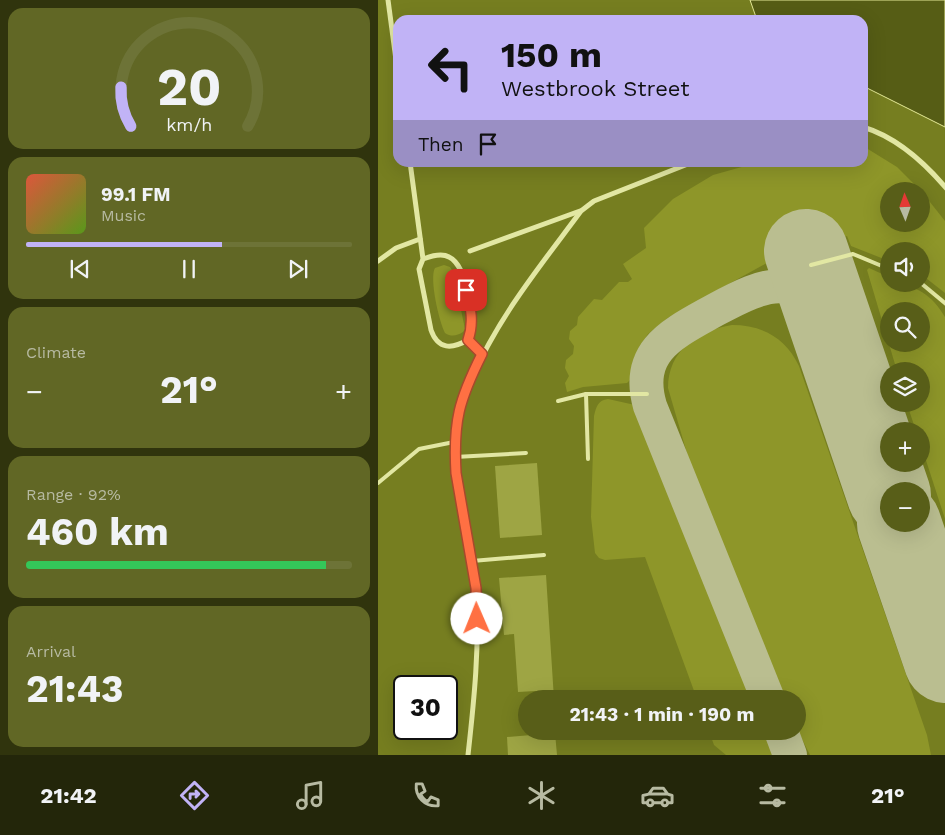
<!DOCTYPE html>
<html lang="en">
<head>
<meta charset="utf-8">
<style>
	:root { --surface:#585e18; --page:#616725; --text:#f1f3f6; --muted:#b7baa2; --line:#6d7337; --accent:#c1b3f6 }
	body { margin:0; font-family:"Work Sans",sans-serif; background:var(--page); color:var(--text); height:100vh; display:flex; flex-direction:column; font-size:19px; white-space:nowrap }
	* { box-sizing:border-box; margin:0 }
	p { font-size:16px; color:var(--muted) }
	.icon { flex:none; width:28px; height:28px; fill:none; stroke:currentColor; stroke-width:2; stroke-linecap:round; stroke-linejoin:round }
	.map { position:relative; flex:1; overflow:hidden }
	.details { display:flex; flex-direction:column; gap:8px; padding:8px; background:#30340d; width:378px }
	.details>* { flex:none }
	.top-card { position:absolute; left:15px; top:15px; width:475px; height:152px; border-radius:15px; box-shadow:0 5px 20px #0002; background:#c1b3f6; color:#111; overflow:hidden }
	.needle { width:32px; rotate:358deg }
	.fabs { position:absolute; left:502px; top:182px; display:grid; gap:10px }
	.fabs a { display:grid; place-items:center; width:50px; height:50px; border-radius:50%; background:var(--surface); box-shadow:0 5px 20px #0002; font-size:25px }
	.speed { position:absolute; left:15px; top:675px; display:flex; gap:10px; font-size:25px; font-weight:700; text-align:center }
	.speed>* { display:grid; place-content:center; width:65px; height:65px; border-radius:50%; background:var(--surface); box-shadow:0 5px 20px #0002; line-height:1 }
	.speed .limit { border:2px solid #111; border-radius:8px; background:#fff; color:#111 }
	.pin { position:absolute; display:grid; place-items:center; width:42px; height:42px; color:#fff; margin:-21px; border-radius:10px; box-shadow:0 2px 8px #0006 }
	.me { position:absolute; width:55px; margin:-28px; rotate:359deg; stroke-linejoin:round; filter:drop-shadow(0 0 4px #0008) }
	.turn { display:flex; align-items:center; gap:18px; height:105px; padding:0 25px; font-size:22px }
	.turn .icon { width:65px; height:65px; stroke-width:2.5 }
	.turn b { display:block; font-size:35px; line-height:42px }
	.then { display:flex; align-items:center; height:48px; padding:0 25px; background:#0003; gap:10px; font-size:19px }
	.big { font-size:38px; font-weight:700; line-height:1.1 }
	.details .tile { flex:1; display:flex; flex-direction:column; justify-content:center; gap:8px; min-width:0; padding:0 18px; border-radius:15px; background:var(--page) }
	.details .dial { align-items:center; gap:0 }
	.dial svg { height:130px; overflow:visible; fill:none; stroke:var(--line); stroke-width:7; stroke-linecap:round; text-anchor:middle }
	.dial text { fill:var(--text); stroke:none }
	.song { display:flex; align-items:center; gap:15px }
	.cover { width:60px; height:60px; border-radius:8px; background:linear-gradient(135deg,hsl(10 70% 55%),hsl(90 70% 35%)) }
	.played { height:5px; border-radius:2px; background:linear-gradient(90deg,var(--accent) 60%,var(--line) 60%) }
	.keys { display:flex; justify-content:space-around; direction:ltr }
	.heat { display:flex; justify-content:space-between; align-items:center; font-size:28px; direction:ltr }
	.charge { height:8px; border-radius:4px; background:linear-gradient(90deg,#34c759 92%,var(--line) 0) }
	.trip { position:absolute; left:140px; top:690px; width:288px; height:50px; border-radius:25px; background:var(--surface); box-shadow:0 5px 20px #0002; font-weight:700; line-height:50px; text-align:center }
	.tab-bar { display:flex; height:80px; justify-content:space-around; align-items:center; background:#23260a; color:var(--muted) }
	.tab-bar .icon { width:35px; height:35px }
	.tab-bar .active { color:var(--accent) }
	.tab-bar b { font-size:22px; color:var(--text) }
	main { display:flex; flex:1; min-height:0 }
	.map>svg:first-child { display:block }
</style>
</head>
<body>
<main>
<section class="details">
<div class="tile dial"><svg viewBox="0 0 100 80">
<path d="M14 69A42 42 0 1 1 86 69"/>
<path d="M14 69A42 42 0 0 1 8 45" stroke="#c1b3f6"/>
<text x="50" y="56" font-size="32" font-weight="700">20</text>
<text x="50" y="72" font-size="11">km/h</text>
</svg></div>
<div class="tile">
<div class="song"><i class="cover"></i><div><b>99.1 FM</b><p>Music</p></div></div>
<div class="played"></div>
<div class="keys"><svg class="icon" aria-label="previous" viewBox="0 0 24 24"><path d="M18 5L8 12l10 7zM5 5v14"/></svg><svg class="icon" aria-label="pause" viewBox="0 0 24 24"><path d="M8 5v14M16 5v14"/></svg><svg class="icon" aria-label="next" viewBox="0 0 24 24"><path d="M6 5l10 7-10 7zM19 5v14"/></svg></div>
</div>
<div class="tile"><p>Climate</p>
<div class="heat"><a>−</a><b class="big">21°</b><a>+</a></div>
</div>
<div class="tile"><p>Range · 92%</p><b class="big">460 km</b><div class="charge"></div></div>
<div class="tile"><p>Arrival</p><b class="big">21:43</b></div>
</section>
<div class="map">
<svg width="568" height="755" viewBox="0 0 568 755">
	<rect width="100%" height="100%" fill="#767e20"/>
	<g fill="#8e9629" fill-rule="evenodd">
		<polygon points="485,146 519,167 543,191 511,191 511,224 544,224 544,192 567,221 567,293 544,275 544,251 511,251 511,261 473,246 469,236 387,264 291,317 270,334 261,347 255,360 252,380 249,383 205,387 189,392 187,383 191,376 187,368 188,360 195,354 196,346 191,339 192,331 199,325 200,317 216,299 224,300 241,282 250,282 254,279 245,264 268,248 266,228 295,199 335,175 378,163 485,162"/>
		<path d="M66 265 72 267 75 272 87 329 85 332C79 336 73 337 67 333 61 322 51 278 57 268Z"/>
		<path d="M491 268 511 277V284C538 284 554 295 567 317V519L544 448V431H538L529 404H544V371H519L489 270ZM511 311H544V344H511Z"/>
		<path d="M354 325C384 325 408 338 421 366L549 735 553 755H432L419 729V699H405L315 474 290 388C290 351 319 330 354 325Z"/>
		<path d="M230 399 257 405 375 699H319L267 557 227 560 221 558 217 553 213 517 216 416C218 407 220 400 230 399Z"/>
		<polygon points="331,731 388,731 397,755 348,755 336,745"/>
	</g>
	<polygon fill="#565d15" stroke="#e4e997" points="372,0 567,0 567,127 485,86 485,20 379,20"/>
	<g fill="none" stroke-linecap="round" stroke-linejoin="round">
		<g stroke="#babe90" stroke-width="34">
			<path d="M390 699 272 406C256 350 296 333 337 310 389 282 422 268 455 330"/>
			<polyline points="403,731 412,755"/>
		</g>
		<g stroke="#babe90" stroke-width="84">
			<polyline points="428,251 511,495"/>
			<polyline points="521,524 568,661"/>
		</g>
	</g>
	<g fill="#9ea544">
		<polygon points="159,463 164,535 122,538 117,466"/>
		<polygon points="168,575 176,699 159,699 158,691 140,692 136,634 126,635 121,578"/>
		<polygon points="177,733 179,755 130,755 129,737"/>
	</g>
	<g fill="none" stroke-linecap="round" stroke-linejoin="round">
		<g stroke="#e2e7a3" stroke-width="4">
			<polyline points="433,265 475,254 511,269"/>
			<polyline points="544,284 568,304"/>
			<polyline points="208,394 210,459"/>
			<polyline points="180,401 208,394 269,394"/>
			<polyline points="77,457 148,453"/>
			<polyline points="0,483 41,449 76,442"/>
			<polyline points="94,561 166,555"/>
		</g>
		<g stroke="#e2e7a3" stroke-width="5">
			<polyline points="10,0 20,75"/>
			<path d="M485 127C518 137 546 162 568 188"/>
			<path d="M32 162 45 259 41 269 53 330C60 350 74 349 90 340 97 322 90 266 71 257 64 253 53 256 45 259"/>
			<polyline points="92,251 202,211"/>
			<polyline points="0,261 18,248 42,239"/>
			<polyline points="90,340 104,354"/>
			<path d="M90 755C96 701 102 644 98 589 93 530 65 468 80 409 83 399 89 388 94 378 121 316 163 265 203 211L216 201 315 162"/>
		</g>
	</g>
	<g fill="none" stroke-linecap="round" stroke-linejoin="round">
		<defs>
			<path id="route" d="M88 290C93 307 96 323 90 340L104 354C81 400 75 421 78 473L98 588 99 619"/>
		</defs>
		<use href="#route" stroke="#a6492c" stroke-width="12"/>
		<use href="#route" stroke="#ff7043" stroke-width="9"/>
	</g>
</svg>
<div class="fabs">
<a><svg class="needle" viewBox="-14 -14 28 28"><path d="M0-13l5 13h-10z" fill="#e53935"/><path d="M0 13l5-13h-10z" fill="#b7baa2"/></svg></a>
<a><svg class="icon" aria-label="sound" viewBox="0 0 24 24"><path d="M4 9h4l5-4v14l-5-4H4zM17 9q2 3 0 6"/></svg></a>
<a><svg class="icon" aria-label="search" viewBox="0 0 24 24"><circle cx="10" cy="10" r="6"/><path d="M15 15l6 6"/></svg></a>
<a><svg class="icon" aria-label="layers" viewBox="0 0 24 24"><path d="M12 4l9 5-9 5-9-5zM3 14l9 5 9-5"/></svg></a>
<a>+</a>
<a>−</a>
</div>
<div class="speed"><div class="limit">30</div></div>
<div class="pin" style="left:88px;top:290px;background:#d93025"><svg class="icon" aria-label="arrive" viewBox="0 0 24 24"><path d="M6 21V4h12l-3 4 3 4H6"/></svg></div>
<svg class="me" style="left:99px;top:619px" viewBox="-20 -20 40 40"><circle r="19" fill="#fff"/><path d="M0-13L10 11 0 6-10 11z" fill="#ff7043"/></svg>
<div class="trip">21:43 · 1 min · 190 m</div>
<div class="top-card">
<div class="turn"><svg class="icon" aria-label="left" viewBox="0 0 24 24"><path d="M17 20v-9H6M10 6l-5 5 5 5"/></svg><div><b>150 m</b>Westbrook Street</div></div>
<div class="then">Then<svg class="icon" aria-label="arrive" viewBox="0 0 24 24"><path d="M6 21V4h12l-3 4 3 4H6"/></svg></div>
</div>
</div>
</main>
<nav class="tab-bar">
<b>21:42</b>
<svg class="icon active" aria-label="directions" viewBox="0 0 24 24"><path d="M12 3l9 9-9 9-9-9zM9 14v-3h6M13 9l2 2-2 2"/></svg>
<svg class="icon" aria-label="music" viewBox="0 0 24 24"><path d="M9 18V5l10-2v13"/><circle cx="6" cy="18" r="3"/><circle cx="16" cy="16" r="3"/></svg>
<svg class="icon" aria-label="phone" viewBox="0 0 24 24"><path d="M5 4h4l2 5-3 2q2 4 5 5l2-3 5 2v4C11 20 4 13 5 4z"/></svg>
<svg class="icon" aria-label="climate" viewBox="0 0 24 24"><path d="M12 3v18M4 7l16 10M4 17L20 7"/></svg>
<svg class="icon" aria-label="car" viewBox="0 0 24 24"><path d="M5 17H2v-5l4-1 3-4h7l3 4 3 1v5h-3M9 17h6M6 11h13"/><circle cx="7" cy="17" r="2"/><circle cx="17" cy="17" r="2"/></svg>
<svg class="icon" aria-label="filters" viewBox="0 0 24 24"><path d="M4 7h16M4 17h16"/><circle cx="9" cy="7" r="2"/><circle cx="15" cy="17" r="2"/></svg>
<b>21°</b>
</nav>
</body>
</html>
